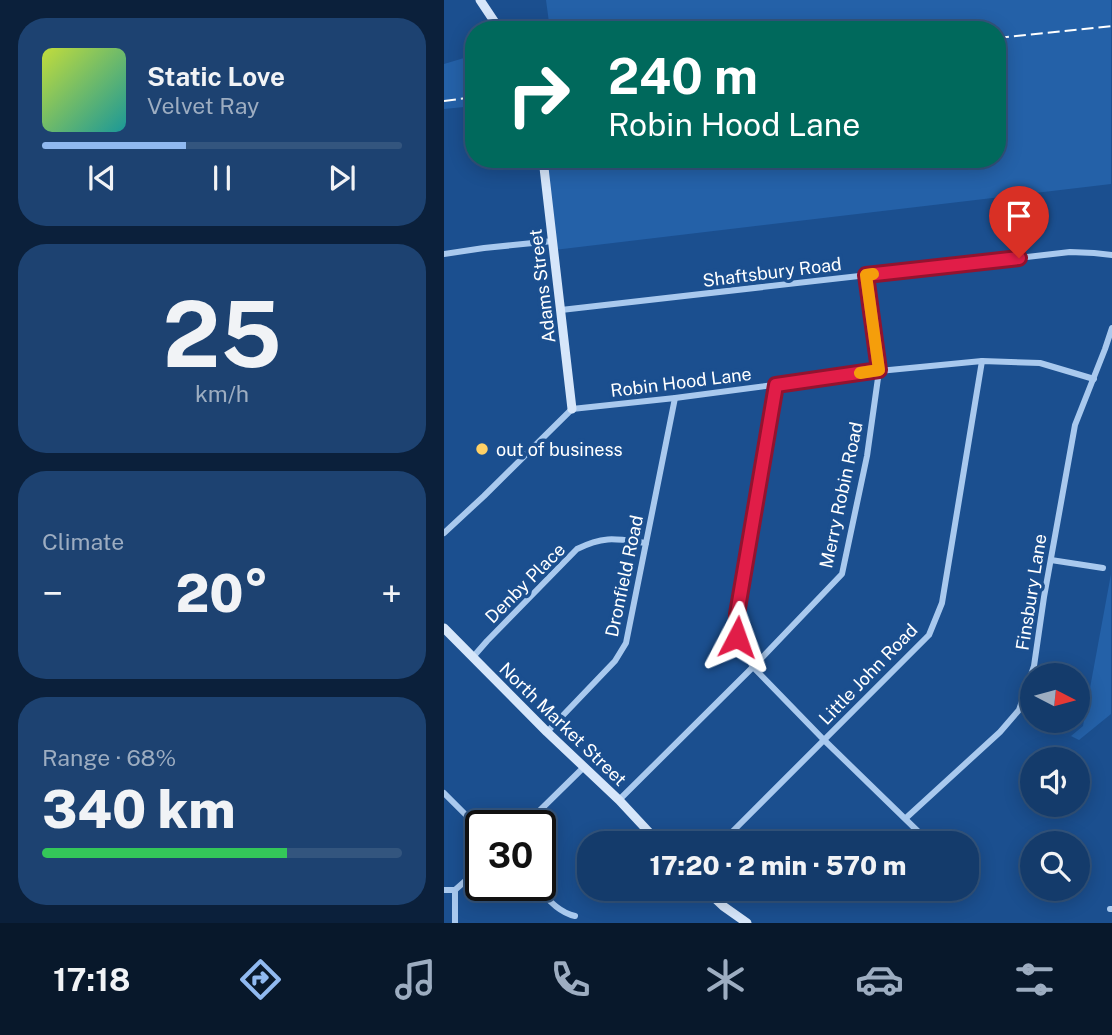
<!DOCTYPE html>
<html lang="en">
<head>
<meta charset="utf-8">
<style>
	:root { --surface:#143b6b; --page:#1d4271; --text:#f1f3f6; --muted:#9dadc1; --line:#33557e; --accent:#90b9f0 }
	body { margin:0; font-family:"Public Sans",sans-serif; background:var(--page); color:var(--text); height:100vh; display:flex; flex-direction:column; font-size:26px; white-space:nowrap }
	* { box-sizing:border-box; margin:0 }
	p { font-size:23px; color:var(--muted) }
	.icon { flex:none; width:38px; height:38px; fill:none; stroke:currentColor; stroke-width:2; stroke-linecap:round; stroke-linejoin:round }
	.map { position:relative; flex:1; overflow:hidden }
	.drawer { display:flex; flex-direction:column; gap:18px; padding:18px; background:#0b203b; width:444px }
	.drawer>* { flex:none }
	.banner { position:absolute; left:21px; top:21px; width:541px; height:147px; border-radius:28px; box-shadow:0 4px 18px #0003,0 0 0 2px var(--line); background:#00695c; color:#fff; overflow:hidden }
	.needle { width:46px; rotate:96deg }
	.buttons { position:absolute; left:576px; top:663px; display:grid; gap:14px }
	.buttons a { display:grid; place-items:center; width:70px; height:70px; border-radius:50%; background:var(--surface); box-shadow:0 4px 18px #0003,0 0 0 2px var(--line); font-size:35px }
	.speed { position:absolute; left:21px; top:810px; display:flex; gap:14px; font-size:35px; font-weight:700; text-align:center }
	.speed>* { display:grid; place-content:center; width:91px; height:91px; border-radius:50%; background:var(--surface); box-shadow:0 4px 18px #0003,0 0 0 2px var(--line); line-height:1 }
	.speed .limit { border:4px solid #111; border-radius:10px; background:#fff; color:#111 }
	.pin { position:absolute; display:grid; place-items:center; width:60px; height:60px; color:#fff; margin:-72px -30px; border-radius:50% 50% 50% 0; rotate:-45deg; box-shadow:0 0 7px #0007 }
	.pin .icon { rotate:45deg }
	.me { position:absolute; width:77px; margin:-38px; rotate:4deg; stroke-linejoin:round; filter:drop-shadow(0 0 5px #0008) }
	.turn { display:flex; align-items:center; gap:24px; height:147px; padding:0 28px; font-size:32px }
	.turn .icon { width:91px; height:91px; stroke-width:2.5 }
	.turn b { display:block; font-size:49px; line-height:60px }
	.big { font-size:52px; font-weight:800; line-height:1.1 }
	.drawer .card { flex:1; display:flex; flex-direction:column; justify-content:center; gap:10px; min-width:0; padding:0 24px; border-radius:28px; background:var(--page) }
	.drawer .dial { align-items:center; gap:0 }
	.dial b { font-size:91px; line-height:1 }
	.song { display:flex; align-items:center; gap:21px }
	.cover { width:84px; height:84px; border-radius:10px; background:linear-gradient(135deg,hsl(70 70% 55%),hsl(180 70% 35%)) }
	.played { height:7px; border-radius:4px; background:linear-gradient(90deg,var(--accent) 40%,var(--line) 40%) }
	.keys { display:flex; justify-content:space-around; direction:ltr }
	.heat { display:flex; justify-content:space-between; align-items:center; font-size:38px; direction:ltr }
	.charge { height:10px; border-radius:5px; background:linear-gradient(90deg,#34c759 68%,var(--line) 0) }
	.trip { position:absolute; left:133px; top:831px; width:402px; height:70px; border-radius:28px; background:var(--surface); box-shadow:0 4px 18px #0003,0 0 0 2px var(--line); font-weight:800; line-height:70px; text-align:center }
	.dock { display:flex; height:112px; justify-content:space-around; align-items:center; background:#08182b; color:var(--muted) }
	.dock .icon { width:49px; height:49px }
	.dock .selected { color:var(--accent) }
	.dock b { font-size:32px; color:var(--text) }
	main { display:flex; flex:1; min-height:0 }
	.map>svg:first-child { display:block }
</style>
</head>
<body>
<main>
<section class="drawer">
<div class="card">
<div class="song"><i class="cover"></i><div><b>Static Love</b><p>Velvet Ray</p></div></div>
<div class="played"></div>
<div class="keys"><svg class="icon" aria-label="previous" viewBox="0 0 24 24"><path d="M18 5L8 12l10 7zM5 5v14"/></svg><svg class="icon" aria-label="pause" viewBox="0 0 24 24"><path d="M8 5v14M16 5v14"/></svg><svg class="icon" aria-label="next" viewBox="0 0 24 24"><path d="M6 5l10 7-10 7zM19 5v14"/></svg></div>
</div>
<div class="card dial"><b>25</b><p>km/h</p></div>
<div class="card"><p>Climate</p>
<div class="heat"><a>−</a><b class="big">20°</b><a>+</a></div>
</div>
<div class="card"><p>Range · 68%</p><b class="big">340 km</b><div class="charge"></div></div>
</section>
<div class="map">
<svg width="668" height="923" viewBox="0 0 668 923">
	<rect width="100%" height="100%" fill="#1b4f8f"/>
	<g fill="#2461a8">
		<polygon points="102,0 667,0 667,184 110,250 99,159 553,159 553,30 106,30"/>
		<polygon points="30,55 30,106 0,109 0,64"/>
		<polygon points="667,574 667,714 635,740 627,736 639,726"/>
	</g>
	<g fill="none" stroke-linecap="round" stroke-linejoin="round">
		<g stroke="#a9c9ee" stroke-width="6">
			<polyline points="0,254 40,248 109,241"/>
			<polyline points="117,310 626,252 650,253 668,255"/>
			<polyline points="332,385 293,614 293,637 309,667 380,740 487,844"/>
			<polyline points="0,533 40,496 128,409 231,398 435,371 538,361 596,363 650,379"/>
			<polyline points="607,560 659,568"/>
			<path d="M29 657 43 641 133 549C161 535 173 539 202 543"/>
			<polyline points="103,732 171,661 182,643 231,398"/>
			<polyline points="0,793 37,830"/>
			<polyline points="175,800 309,667 398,574 423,456 435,371 423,275"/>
			<polyline points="462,818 556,732 575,710 590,666 600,597 631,425 661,349 668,328"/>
			<polyline points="80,826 140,767"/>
			<polyline points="276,844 485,635 498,603 538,361"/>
			<path d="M91 886C103 898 114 912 131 916"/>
			<polyline points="0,890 11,890"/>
			<polyline points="666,909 668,909"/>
			<polyline points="11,923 11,890 37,867"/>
		</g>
		<g stroke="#d6e6fa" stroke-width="9">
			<polyline points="36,0 56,30"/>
			<polyline points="99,159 128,409"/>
			<polyline points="0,628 103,732 175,800 216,844"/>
			<polyline points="261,889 279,906 303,923"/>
		</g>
		<g stroke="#fff" stroke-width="2" stroke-dasharray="12 5" stroke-linecap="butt">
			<polyline points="553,38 668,26"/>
			<polyline points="0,101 30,97"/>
		</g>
	</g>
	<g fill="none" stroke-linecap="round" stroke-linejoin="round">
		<defs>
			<polyline id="route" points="293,637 293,614 332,385 435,370 422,275 575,258"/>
		</defs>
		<use href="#route" stroke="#92132f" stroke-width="18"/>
		<use href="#route" stroke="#e11d48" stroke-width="12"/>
		<polyline stroke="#f59e0b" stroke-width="12" points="416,373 435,370 422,275 429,274"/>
	</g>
	<circle fill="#ffd166" stroke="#1b4f8f" stroke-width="2.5" cx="38" cy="449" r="7"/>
	<g text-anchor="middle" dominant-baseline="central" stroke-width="7" stroke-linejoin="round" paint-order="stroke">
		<g font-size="18" fill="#fff" stroke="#1b4f8f">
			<text transform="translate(328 272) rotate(-7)">Shaftsbury Road</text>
			<text transform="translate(98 286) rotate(-97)">Adams Street</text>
			<text transform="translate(237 382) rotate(-7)">Robin Hood Lane</text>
			<text transform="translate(397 495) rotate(-78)">Merry Robin Road</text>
			<text transform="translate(180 576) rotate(-78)">Dronfield Road</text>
			<text transform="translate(81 583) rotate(-45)">Denby Place</text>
			<text transform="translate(587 592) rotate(-81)">Finsbury Lane</text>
			<text transform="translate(424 674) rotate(-46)">Little John Road</text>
			<text transform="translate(119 724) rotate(44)">North Market Street</text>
		</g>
		<g font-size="18" fill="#fff" stroke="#1b4f8f" text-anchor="start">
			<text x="52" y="449">out of business</text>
		</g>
	</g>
</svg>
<div class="buttons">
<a><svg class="needle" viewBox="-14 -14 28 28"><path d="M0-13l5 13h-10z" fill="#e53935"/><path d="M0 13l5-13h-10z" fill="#9dadc1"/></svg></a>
<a><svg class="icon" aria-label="sound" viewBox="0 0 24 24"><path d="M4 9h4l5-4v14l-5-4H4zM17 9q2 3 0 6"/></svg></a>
<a><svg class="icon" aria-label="search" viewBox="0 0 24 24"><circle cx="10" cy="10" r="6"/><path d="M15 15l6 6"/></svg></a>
</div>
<div class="speed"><div class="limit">30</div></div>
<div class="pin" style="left:575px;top:258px;background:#d93025"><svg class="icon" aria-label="arrive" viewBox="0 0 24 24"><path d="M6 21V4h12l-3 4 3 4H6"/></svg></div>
<svg class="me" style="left:293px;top:637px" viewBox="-20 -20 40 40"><path d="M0-17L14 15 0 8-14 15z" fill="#e11d48" stroke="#fff" stroke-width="4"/></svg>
<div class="trip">17:20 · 2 min · 570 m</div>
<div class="banner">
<div class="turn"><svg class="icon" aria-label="right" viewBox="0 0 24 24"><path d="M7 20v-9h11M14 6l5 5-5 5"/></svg><div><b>240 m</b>Robin Hood Lane</div></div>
</div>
</div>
</main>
<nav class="dock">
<b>17:18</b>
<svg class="icon selected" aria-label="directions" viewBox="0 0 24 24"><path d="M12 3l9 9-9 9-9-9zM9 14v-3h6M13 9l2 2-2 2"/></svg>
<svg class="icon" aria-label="music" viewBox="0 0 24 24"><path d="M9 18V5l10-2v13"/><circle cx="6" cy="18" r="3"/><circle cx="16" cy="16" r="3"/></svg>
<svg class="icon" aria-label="phone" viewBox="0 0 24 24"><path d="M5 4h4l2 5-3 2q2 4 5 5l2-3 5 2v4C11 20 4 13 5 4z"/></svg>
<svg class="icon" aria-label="climate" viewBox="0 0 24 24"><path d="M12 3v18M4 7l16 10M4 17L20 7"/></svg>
<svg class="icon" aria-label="car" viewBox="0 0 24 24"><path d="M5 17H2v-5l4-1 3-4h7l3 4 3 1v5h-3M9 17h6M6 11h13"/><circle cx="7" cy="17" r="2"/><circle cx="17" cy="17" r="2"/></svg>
<svg class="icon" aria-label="filters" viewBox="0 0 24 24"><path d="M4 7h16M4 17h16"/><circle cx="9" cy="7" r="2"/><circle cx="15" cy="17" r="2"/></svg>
</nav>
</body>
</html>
